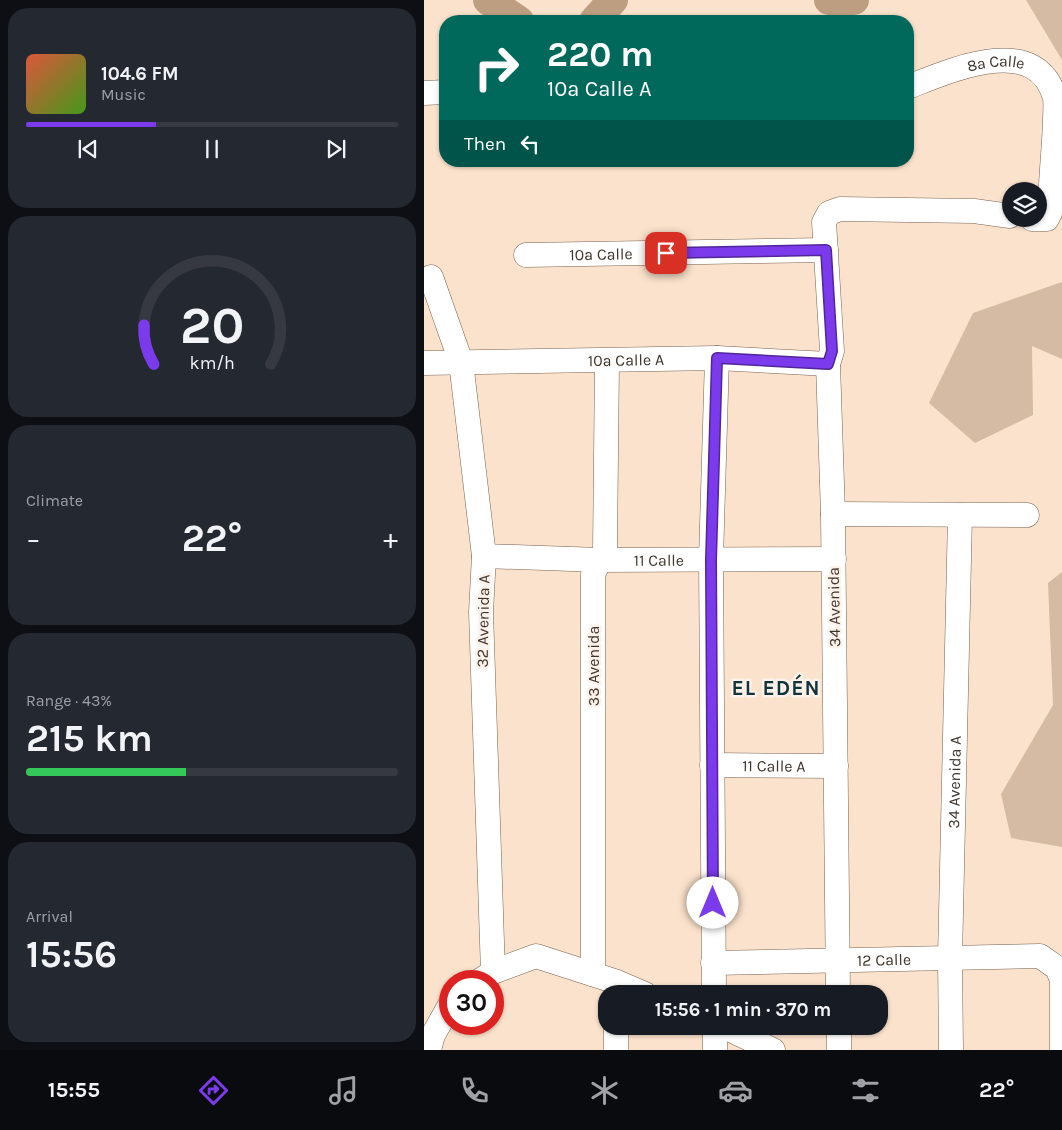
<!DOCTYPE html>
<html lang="en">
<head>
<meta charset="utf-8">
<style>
	:root { --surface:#171b24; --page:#242831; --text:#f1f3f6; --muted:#9ea1a6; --line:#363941; --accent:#7c3aed }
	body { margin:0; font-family:Karla,sans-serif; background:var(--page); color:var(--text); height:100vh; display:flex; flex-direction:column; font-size:19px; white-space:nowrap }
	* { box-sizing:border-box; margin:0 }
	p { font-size:16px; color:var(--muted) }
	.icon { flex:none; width:28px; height:28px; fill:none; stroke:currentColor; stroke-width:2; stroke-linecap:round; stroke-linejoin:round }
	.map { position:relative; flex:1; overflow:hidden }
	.side { display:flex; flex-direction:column; gap:8px; padding:8px; background:#0d0f14; width:424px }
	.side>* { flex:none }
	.guide { position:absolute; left:15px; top:15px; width:475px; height:152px; border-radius:20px; box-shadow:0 1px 4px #0004; background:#00695c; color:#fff; overflow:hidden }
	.fabs { position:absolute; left:578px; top:182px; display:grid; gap:10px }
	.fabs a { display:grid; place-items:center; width:45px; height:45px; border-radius:50%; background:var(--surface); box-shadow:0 1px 4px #0004; font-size:25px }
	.speed { position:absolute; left:15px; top:970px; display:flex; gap:10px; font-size:25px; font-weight:700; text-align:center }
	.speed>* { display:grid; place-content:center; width:65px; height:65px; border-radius:50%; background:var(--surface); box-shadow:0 1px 4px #0004; line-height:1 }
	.speed .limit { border:8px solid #d22; background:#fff; color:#111 }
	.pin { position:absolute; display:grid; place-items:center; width:42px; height:42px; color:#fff; margin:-21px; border-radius:10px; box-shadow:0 2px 8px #0006 }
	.me { position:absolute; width:55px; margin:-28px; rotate:0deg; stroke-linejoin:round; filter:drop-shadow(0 0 4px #0008) }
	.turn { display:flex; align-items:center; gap:18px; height:105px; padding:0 25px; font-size:22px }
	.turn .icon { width:65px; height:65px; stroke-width:2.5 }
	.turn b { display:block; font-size:35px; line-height:42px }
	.then { display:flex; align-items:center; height:48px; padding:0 25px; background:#0003; gap:10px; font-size:19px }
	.big { font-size:38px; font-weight:700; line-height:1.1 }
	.side .widget { flex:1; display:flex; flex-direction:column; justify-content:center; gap:8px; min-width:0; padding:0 18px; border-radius:20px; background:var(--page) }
	.side .dial { align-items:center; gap:0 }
	.dial svg { height:130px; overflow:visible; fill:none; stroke:var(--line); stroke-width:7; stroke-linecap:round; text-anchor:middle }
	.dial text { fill:var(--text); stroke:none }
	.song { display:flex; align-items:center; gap:15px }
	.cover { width:60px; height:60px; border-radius:8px; background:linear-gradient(135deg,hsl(10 70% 55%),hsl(100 70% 35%)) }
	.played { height:5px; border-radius:2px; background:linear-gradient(90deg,var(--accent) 35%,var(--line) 35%) }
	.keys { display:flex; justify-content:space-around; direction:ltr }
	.heat { display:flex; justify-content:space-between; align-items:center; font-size:28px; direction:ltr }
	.charge { height:8px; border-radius:4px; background:linear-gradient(90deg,#34c759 43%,var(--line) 0) }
	.trip { position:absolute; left:174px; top:985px; width:290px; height:50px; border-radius:20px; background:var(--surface); box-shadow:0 1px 4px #0004; font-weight:700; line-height:50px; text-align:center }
	.tab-bar { display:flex; height:80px; justify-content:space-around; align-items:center; background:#090b0e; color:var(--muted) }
	.tab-bar .icon { width:35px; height:35px }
	.tab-bar .current { color:var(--accent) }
	.tab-bar b { font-size:22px; color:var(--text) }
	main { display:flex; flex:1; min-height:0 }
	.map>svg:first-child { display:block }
</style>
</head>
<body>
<main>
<section class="side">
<div class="widget">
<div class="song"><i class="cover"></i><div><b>104.6 FM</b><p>Music</p></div></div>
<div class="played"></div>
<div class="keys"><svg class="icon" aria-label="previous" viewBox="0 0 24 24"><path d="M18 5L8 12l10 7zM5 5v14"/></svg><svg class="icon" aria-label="pause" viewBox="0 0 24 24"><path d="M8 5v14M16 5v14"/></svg><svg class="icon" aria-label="next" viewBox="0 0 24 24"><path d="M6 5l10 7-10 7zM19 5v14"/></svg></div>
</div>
<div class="widget dial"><svg viewBox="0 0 100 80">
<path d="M14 69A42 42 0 1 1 86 69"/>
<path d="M14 69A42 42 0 0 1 8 45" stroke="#7c3aed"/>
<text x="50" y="56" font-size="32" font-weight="700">20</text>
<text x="50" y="72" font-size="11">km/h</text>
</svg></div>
<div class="widget"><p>Climate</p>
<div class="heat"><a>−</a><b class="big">22°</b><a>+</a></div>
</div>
<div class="widget"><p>Range · 43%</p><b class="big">215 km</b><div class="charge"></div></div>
<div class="widget"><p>Arrival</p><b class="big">15:56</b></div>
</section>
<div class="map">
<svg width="639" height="1050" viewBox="0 0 639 1050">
	<rect width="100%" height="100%" fill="#fbe2cc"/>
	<g fill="#d5bba3">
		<polygon points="602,0 638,0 638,60"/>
		<polygon points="638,282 638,359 608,346 609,415 551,443 505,403 549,313"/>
		<polygon points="638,572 639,847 638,847 587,838 577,794 629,705 624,583"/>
	</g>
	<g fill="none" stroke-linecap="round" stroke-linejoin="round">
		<g stroke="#be9e81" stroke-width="30">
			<polyline points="64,0 95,21"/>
			<polyline points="405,0 430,0"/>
			<polyline points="170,21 189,0"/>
		</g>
		<defs>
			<g id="minor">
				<path id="s1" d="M484 87C525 71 613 31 631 98 632 105 631 114 631 121 630 152 626 182 626 213L623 219H608"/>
				<polyline points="0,93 21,92"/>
				<path id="s2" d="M102 255 402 250"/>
				<polyline points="7,277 37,362 60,556 57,612 69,972"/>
				<path id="s3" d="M0 363 293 358 404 364"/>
				<polyline points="409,514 603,515"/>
				<path id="s4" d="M60 556 176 560 410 559"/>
				<path id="s5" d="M288 765 412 766"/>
				<path id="s6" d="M289 963 616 956 633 968 638 980V1050"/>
				<polyline points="169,974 169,574 181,551 183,361"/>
				<polyline points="55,981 69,972 112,956 193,982 221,994"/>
				<polyline points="290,994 287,559 293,358"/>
				<polyline points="414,994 409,514 404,364 408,351 400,222 405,213 416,209 550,211 586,216"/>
				<polyline points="291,1026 291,1050"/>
				<polyline points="298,1026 349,1050"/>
				<polyline points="415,1026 415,1050"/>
				<polyline points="5,1050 9,1035 26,1005"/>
				<polyline points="192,1050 192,1026"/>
				<path id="s7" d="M527 1050 526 958 536 515"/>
			</g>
		</defs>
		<use href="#minor" stroke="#78624f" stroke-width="25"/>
		<use href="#minor" stroke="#fff" stroke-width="24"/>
	</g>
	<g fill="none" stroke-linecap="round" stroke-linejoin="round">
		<defs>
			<polyline id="route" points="242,253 402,250 408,351 404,364 293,358 287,560 289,903"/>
		</defs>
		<use href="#route" stroke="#51269a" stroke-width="12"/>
		<use href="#route" stroke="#7c3aed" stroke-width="9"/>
	</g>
	<g text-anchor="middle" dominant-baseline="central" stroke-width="5" stroke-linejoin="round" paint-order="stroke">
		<g font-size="16" fill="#3e352c" stroke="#fcf2e9">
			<text stroke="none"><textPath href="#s1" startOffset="92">8a Calle</textPath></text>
			<text stroke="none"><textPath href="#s2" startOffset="75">10a Calle</textPath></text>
			<text stroke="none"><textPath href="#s3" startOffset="202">10a Calle A</textPath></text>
			<text stroke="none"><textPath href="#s4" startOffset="175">11 Calle</textPath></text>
			<text transform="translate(410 607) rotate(-91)">34 Avenida</text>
			<text transform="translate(59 621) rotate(-89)">32 Avenida A</text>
			<text transform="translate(169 666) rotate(-90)">33 Avenida</text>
			<text stroke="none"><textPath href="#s5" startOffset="62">11 Calle A</textPath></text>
			<text stroke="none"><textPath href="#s7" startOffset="268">34 Avenida A</textPath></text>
			<text stroke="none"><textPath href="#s6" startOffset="171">12 Calle</textPath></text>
		</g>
		<g font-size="21" font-weight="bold" letter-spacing="1" fill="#12333a" stroke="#fcf2e9">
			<text x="352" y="688">EL EDÉN</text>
		</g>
	</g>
</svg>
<div class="fabs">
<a><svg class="icon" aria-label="layers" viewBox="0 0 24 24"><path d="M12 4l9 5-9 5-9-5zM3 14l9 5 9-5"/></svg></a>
</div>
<div class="speed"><div class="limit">30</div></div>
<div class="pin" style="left:242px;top:253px;background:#d93025"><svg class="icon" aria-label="arrive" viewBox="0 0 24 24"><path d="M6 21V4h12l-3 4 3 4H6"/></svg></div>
<svg class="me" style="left:289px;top:903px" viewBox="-20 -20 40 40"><circle r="19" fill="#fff"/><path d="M0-13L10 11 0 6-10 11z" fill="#7c3aed"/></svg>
<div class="trip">15:56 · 1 min · 370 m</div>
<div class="guide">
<div class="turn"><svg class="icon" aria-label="right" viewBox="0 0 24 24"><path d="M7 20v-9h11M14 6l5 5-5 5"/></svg><div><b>220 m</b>10a Calle A</div></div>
<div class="then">Then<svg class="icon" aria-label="left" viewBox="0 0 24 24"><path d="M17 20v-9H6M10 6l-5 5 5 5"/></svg></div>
</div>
</div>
</main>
<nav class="tab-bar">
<b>15:55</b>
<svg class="icon current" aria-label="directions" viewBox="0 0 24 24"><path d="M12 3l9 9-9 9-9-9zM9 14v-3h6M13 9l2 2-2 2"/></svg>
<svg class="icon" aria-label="music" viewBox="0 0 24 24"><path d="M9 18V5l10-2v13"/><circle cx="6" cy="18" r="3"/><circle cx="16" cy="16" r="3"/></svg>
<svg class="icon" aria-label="phone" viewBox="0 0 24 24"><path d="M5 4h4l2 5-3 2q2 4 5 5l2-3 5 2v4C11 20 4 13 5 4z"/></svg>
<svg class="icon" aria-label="climate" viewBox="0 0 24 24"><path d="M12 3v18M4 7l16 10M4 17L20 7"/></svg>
<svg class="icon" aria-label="car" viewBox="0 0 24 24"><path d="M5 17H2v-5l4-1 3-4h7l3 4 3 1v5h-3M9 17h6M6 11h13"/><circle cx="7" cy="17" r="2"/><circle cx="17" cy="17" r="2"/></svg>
<svg class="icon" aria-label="filters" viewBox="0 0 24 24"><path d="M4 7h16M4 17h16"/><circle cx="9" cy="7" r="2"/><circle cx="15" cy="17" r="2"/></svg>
<b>22°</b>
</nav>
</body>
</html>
